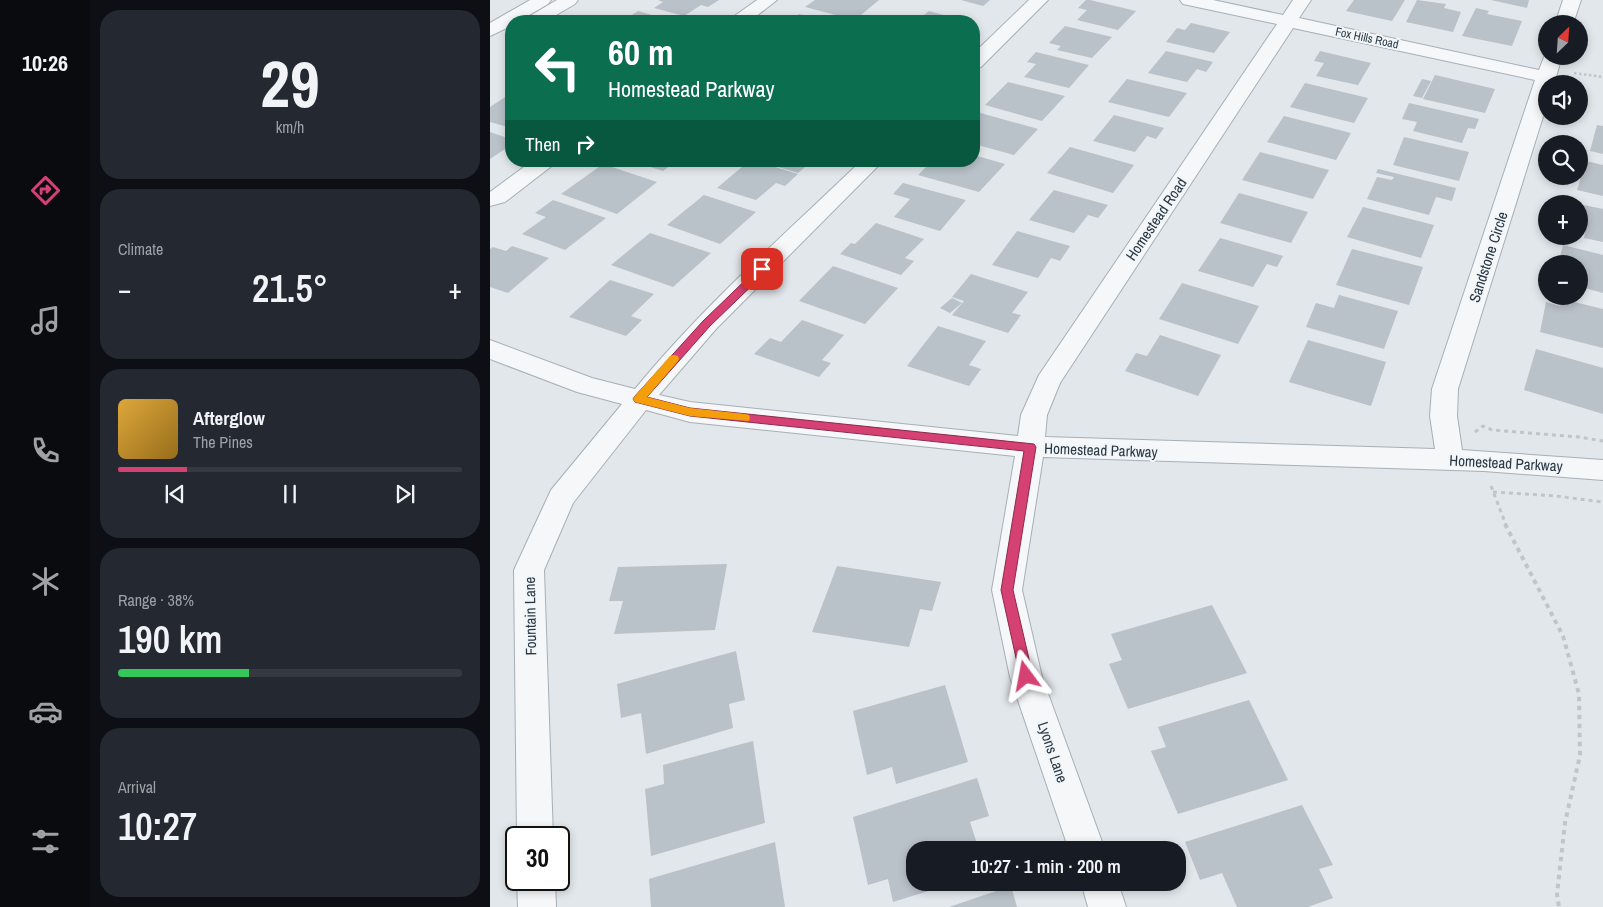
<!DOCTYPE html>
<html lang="en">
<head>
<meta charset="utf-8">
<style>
	:root { --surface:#171b24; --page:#242831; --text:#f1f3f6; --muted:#9ea1a6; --line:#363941; --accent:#d64173 }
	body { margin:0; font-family:"Archivo Narrow",sans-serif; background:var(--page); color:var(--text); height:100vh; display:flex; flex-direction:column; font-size:19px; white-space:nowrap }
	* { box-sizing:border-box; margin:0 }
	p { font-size:16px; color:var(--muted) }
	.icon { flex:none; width:28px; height:28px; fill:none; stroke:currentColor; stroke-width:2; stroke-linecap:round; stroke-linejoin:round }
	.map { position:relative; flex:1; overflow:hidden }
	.panel { display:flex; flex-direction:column; gap:10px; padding:10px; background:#0d0f14; width:400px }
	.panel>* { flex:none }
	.top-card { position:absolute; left:15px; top:15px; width:475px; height:152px; border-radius:20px; box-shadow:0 2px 8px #0003; background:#0b6e4f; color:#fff; overflow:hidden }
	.needle { width:32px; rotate:25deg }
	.buttons { position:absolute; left:1048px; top:15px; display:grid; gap:10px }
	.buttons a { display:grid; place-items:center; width:50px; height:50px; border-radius:50%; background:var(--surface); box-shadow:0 2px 8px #0003; font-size:25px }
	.speed { position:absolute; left:15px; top:826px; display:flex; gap:10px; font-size:25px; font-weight:700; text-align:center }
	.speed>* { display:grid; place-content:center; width:65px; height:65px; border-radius:50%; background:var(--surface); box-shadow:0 2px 8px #0003; line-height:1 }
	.speed .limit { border:2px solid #111; border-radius:8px; background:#fff; color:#111 }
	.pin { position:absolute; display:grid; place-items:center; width:42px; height:42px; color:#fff; margin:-21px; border-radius:10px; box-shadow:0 2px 8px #0006 }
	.me { position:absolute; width:55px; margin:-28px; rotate:347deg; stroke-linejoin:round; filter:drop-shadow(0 0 4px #0008) }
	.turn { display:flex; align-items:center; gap:18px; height:105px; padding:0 20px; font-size:22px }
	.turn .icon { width:65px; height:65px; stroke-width:2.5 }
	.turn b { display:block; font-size:35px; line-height:42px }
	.then { display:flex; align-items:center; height:48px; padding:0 20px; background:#0003; gap:10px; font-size:19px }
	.big { font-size:38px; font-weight:600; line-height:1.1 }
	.panel .card { flex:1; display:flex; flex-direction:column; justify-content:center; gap:8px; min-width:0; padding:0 18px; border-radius:20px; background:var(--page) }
	.panel .dial { align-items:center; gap:0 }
	.dial b { font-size:65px; line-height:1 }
	.song { display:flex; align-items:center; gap:15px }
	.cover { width:60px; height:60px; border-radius:8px; background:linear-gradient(135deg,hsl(40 70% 55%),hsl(40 70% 35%)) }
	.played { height:5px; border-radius:2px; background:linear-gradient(90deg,var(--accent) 20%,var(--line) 20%) }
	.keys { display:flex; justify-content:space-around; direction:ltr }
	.heat { display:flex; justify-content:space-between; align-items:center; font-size:28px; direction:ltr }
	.charge { height:8px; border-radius:4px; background:linear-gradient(90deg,#34c759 38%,var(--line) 0) }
	.trip { position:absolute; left:416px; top:841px; width:280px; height:50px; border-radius:20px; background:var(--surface); box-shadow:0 2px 8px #0003; font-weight:600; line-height:50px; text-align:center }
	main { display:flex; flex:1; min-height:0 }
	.dock { display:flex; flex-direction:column; width:90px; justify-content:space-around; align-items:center; background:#090b0e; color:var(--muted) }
	.dock .icon { width:35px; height:35px }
	.dock .selected { color:var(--accent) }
	.dock b { font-size:22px; color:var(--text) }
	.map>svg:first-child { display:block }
</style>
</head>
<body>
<main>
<nav class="dock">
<b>10:26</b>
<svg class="icon selected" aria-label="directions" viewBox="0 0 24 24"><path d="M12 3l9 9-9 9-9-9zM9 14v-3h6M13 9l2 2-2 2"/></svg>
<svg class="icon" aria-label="music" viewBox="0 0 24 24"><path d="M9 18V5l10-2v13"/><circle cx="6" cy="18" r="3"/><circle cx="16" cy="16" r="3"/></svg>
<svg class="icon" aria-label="phone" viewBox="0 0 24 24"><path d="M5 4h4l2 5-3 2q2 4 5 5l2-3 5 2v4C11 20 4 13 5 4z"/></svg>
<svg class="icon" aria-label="climate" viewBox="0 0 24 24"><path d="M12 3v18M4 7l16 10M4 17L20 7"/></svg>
<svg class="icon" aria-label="car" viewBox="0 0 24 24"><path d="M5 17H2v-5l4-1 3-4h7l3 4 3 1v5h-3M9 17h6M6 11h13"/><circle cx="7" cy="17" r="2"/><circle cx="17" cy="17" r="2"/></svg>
<svg class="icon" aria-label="filters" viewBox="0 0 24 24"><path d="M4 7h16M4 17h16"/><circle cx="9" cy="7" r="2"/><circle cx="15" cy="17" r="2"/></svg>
</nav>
<section class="panel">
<div class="card dial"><b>29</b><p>km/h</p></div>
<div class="card"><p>Climate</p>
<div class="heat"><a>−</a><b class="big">21.5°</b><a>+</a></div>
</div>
<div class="card">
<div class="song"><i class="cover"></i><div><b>Afterglow</b><p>The Pines</p></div></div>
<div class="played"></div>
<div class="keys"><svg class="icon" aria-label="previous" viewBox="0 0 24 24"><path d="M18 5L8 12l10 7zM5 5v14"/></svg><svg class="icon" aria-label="pause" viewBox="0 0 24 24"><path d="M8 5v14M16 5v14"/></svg><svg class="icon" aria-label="next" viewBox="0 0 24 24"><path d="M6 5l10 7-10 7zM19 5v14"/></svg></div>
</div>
<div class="card"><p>Range · 38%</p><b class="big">190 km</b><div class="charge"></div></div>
<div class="card"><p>Arrival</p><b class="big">10:27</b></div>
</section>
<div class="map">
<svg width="1113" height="907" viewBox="0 0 1113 907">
	<rect width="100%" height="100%" fill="#e2e7eb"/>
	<g fill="#b9c1c9">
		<polygon points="168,0 229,0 218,7 211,5 194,16 164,8 173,2"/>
		<polygon points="325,0 389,0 365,20 315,7"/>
		<polygon points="471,0 500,0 493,6"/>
		<polygon points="596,0 600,0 646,11 628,30 587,20 597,10 588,8"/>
		<polygon points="864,0 915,0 902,21 856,11"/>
		<polygon points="927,0 956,4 954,8 971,12 963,32 916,22"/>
		<polygon points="1001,0 1039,0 1037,8"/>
		<polygon points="986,8 999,11 997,14 1032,21 1022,46 972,36"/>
		<polygon points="148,11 183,21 133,21"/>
		<polygon points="439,11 476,21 418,21 424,17 430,18"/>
		<polygon points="309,14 336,21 298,21"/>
		<polygon points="701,23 740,32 724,53 676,42 687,28 695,30"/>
		<polygon points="575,26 622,37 602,58 567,50 571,46 559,43"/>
		<polygon points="676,51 723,62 716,72 707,69 697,82 658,73"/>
		<polygon points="830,51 881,63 868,85 826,76 834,63 824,61"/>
		<polygon points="546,52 599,65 579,88 534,77 546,64 537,62"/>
		<polygon points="945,75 1005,89 995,113 933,99"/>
		<polygon points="637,79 697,93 679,117 618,102"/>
		<polygon points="932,79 941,81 932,98 923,96"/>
		<polygon points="518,82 575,96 552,121 495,105"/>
		<polygon points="815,83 878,98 864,123 800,107"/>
		<polygon points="21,93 21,128 0,122 0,107"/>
		<polygon points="919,103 989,119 985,129 978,128 972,143 923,131 927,122 912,119"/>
		<polygon points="487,112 548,129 524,155 484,144 484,116"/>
		<polygon points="624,115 674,128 666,139 657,136 645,152 603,141"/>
		<polygon points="794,116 861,133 846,160 777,142"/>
		<polygon points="1107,125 1113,126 1113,154 1100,151"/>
		<polygon points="0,132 21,139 21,145 0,159"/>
		<polygon points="914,137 979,152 969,181 903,165"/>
		<polygon points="580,147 644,165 623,193 557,173"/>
		<polygon points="770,152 839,170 823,199 752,180"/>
		<polygon points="484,155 515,164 489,192 428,175 442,161 484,161"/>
		<polygon points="142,161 186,161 173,171"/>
		<polygon points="259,161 265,161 308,174 295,186 286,183 266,200 227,188"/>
		<polygon points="287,161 322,161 308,173 282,165"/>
		<polygon points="1096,161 1113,165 1113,196 1087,190"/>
		<polygon points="113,164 167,182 127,214 71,194"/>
		<polygon points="888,169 966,188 962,201 946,197 939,215 877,199 887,177 902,180 904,177 886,173"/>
		<polygon points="413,183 476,200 450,231 404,217 420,199 403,194"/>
		<polygon points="564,190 618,205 608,218 598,215 584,233 539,220"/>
		<polygon points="749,193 818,212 801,243 730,223"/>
		<polygon points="214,195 266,212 230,244 177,225"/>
		<polygon points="63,200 116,218 75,250 32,234 56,217 45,213"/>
		<polygon points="1089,204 1113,209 1113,242 1094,238 1095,231 1089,229"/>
		<polygon points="873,207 944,225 931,258 857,237"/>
		<polygon points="386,223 434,239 415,258 424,261 411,275 350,254 361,243 365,244"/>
		<polygon points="527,231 580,246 570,261 561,258 548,278 502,265"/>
		<polygon points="160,233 221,253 183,287 121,265"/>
		<polygon points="730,238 793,256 787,267 777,264 763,287 708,271"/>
		<polygon points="1073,245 1113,255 1113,293 1091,287 1089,294 1089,264 1068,264"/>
		<polygon points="22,246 59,258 18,293 0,287 0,249 3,247 16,251"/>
		<polygon points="862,249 933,267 919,305 846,285"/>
		<polygon points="343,266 408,288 375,324 309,301"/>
		<polygon points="481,274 538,292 522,313 531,315 518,333 462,315 474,301 462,297"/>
		<polygon points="120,280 164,294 141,316 152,320 136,336 79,317"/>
		<polygon points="692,283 769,306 748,344 669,319"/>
		<polygon points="849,295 908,311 894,349 816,327 826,303 844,308"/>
		<polygon points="462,298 472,303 460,313 450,308"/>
		<polygon points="1072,299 1113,309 1113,348 1050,332 1056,302 1070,306"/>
		<polygon points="312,320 354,335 332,360 341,363 329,377 264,354 280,338 291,342"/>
		<polygon points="448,326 496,341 479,365 491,369 479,386 417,366"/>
		<polygon points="670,335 731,355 708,396 635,371 646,353 657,356"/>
		<polygon points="818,340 896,362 881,406 799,382"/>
		<polygon points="1046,349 1113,368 1113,414 1034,390"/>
		<polygon points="237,564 225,630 124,634 133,601 119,601 128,567"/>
		<polygon points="347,566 451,582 442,611 430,609 419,647 322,632"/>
		<polygon points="722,605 757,673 638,709 619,664 632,660 621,634"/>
		<polygon points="246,651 255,700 239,704 243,728 156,754 151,713 131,718 127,684"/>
		<polygon points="455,685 478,762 406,784 402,767 377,775 363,711"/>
		<polygon points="759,700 798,780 688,814 661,751 676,747 668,727"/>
		<polygon points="263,741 275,823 161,856 155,789 174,784 173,765"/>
		<polygon points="487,778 499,816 480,822 489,850 425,850 425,882 464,883 403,902 398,879 378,885 363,817"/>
		<polygon points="812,805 843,865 829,869 843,898 818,907 747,907 732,873 710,880 695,842"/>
		<polygon points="285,842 295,907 161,907 159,879"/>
		<polygon points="521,886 527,907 459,907"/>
	</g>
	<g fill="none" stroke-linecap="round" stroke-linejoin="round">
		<defs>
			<g id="minor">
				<polygon points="267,0 287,0 260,21 240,21 243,17"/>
				<polygon points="539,0 558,0 491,67 484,69 484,53"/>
				<path d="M690 0H723L793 15 803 0H821L809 18 1049 70 1056 52V56H1072L1064 84H1056V107L968 389 967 416 972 450 1113 460V480L994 471 553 457 532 590 552 677 615 850H579L520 677 502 590 525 456 200 422 156 410 83 503 54 570 63 838H27L24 570 61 490 132 404 87 392 0 359V340L102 378 145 389C213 306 294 235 371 161H393L226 329 169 395 200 402 528 436 531 415 549 375 787 24 693 4ZM803 28 1045 80 942 389 940 416 945 449 555 437 557 415 570 383Z"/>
				<polygon points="1073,0 1091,0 1083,24 1065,24"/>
				<polygon points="42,161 66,161 63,165 15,202 0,206 0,192"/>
				<polygon points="27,880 65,880 66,907 28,907"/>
				<polygon points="591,882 628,882 636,907 598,907"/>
			</g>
			<g id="tertiary">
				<polygon points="40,0 61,0 58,4 29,21 21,21 21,26 0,36 0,23"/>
				<polygon points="67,0 88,0 85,4 56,21 35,21 38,17"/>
			</g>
		</defs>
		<use href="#minor" stroke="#a7afb6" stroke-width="2"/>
		<use href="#tertiary" stroke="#a7afb6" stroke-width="2"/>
		<polyline stroke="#c0c5ca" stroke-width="2.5" stroke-dasharray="2.5 2.5" stroke-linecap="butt" points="1084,73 1113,77"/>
		<g stroke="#c0c5ca" stroke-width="3" stroke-dasharray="4 4" stroke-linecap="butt">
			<polyline points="985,432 993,426 1002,430 1089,437 1113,441"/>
			<polyline points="1001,486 1016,525"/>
			<polyline points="1003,492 1066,496 1113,502"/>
		</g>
		<polyline stroke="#c0c5ca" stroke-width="4" stroke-dasharray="4.5 4.5" stroke-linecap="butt" points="1015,524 1073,636 1089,694 1090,755 1075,823 1067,894 1069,907"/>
		<use href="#minor" fill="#f5f7f9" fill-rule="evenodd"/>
		<use href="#tertiary" fill="#f5f7f9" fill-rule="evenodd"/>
	</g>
	<polygon fill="#d64173" stroke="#8b2a4b" points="272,266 276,267 276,272 220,326 157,397 200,408 544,444 546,447 523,590 543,676 541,681 536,682 532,681 530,676 511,590 534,451 200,416 145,402 143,399 145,396 213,321 269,267"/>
	<polygon fill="#f59e0b" points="184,355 188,356 189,359 188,361 157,397 200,408 255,414 259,415 260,418 259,421 200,416 145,402 143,399 145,396 180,356"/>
	<g text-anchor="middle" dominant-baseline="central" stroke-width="4" stroke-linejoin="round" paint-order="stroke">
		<g font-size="12" fill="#293844" stroke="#f2f6f8">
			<text transform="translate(877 38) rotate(12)">Fox Hills Road</text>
		</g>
		<g font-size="15" fill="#293844" stroke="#f2f6f8">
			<text transform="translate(666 219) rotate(-56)">Homestead Road</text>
			<text transform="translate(998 257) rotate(-72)">Sandstone Circle</text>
			<text transform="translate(611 450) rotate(2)">Homestead Parkway</text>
			<text transform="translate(1016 463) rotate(3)">Homestead Parkway</text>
			<text transform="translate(40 616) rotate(-91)">Fountain Lane</text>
			<text transform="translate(563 752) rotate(71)">Lyons Lane</text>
		</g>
	</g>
</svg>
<div class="buttons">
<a><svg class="needle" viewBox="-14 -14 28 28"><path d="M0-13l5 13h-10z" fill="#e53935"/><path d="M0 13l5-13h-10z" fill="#9ea1a6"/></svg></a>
<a><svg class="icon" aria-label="sound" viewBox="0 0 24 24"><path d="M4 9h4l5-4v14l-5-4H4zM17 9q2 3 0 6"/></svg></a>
<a><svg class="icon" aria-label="search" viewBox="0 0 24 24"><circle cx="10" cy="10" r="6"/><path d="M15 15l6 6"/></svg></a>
<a>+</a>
<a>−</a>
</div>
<div class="speed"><div class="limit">30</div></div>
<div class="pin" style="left:272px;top:269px;background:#d93025"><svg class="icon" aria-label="arrive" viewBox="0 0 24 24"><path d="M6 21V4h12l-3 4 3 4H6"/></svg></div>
<svg class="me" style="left:536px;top:676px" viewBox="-20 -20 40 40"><path d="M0-17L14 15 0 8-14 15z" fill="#d64173" stroke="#fff" stroke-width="4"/></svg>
<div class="trip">10:27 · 1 min · 200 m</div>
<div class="top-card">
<div class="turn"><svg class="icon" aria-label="left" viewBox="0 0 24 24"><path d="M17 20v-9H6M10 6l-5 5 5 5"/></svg><div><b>60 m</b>Homestead Parkway</div></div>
<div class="then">Then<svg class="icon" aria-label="right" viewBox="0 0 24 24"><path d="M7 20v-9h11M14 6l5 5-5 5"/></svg></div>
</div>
</div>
</main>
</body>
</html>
